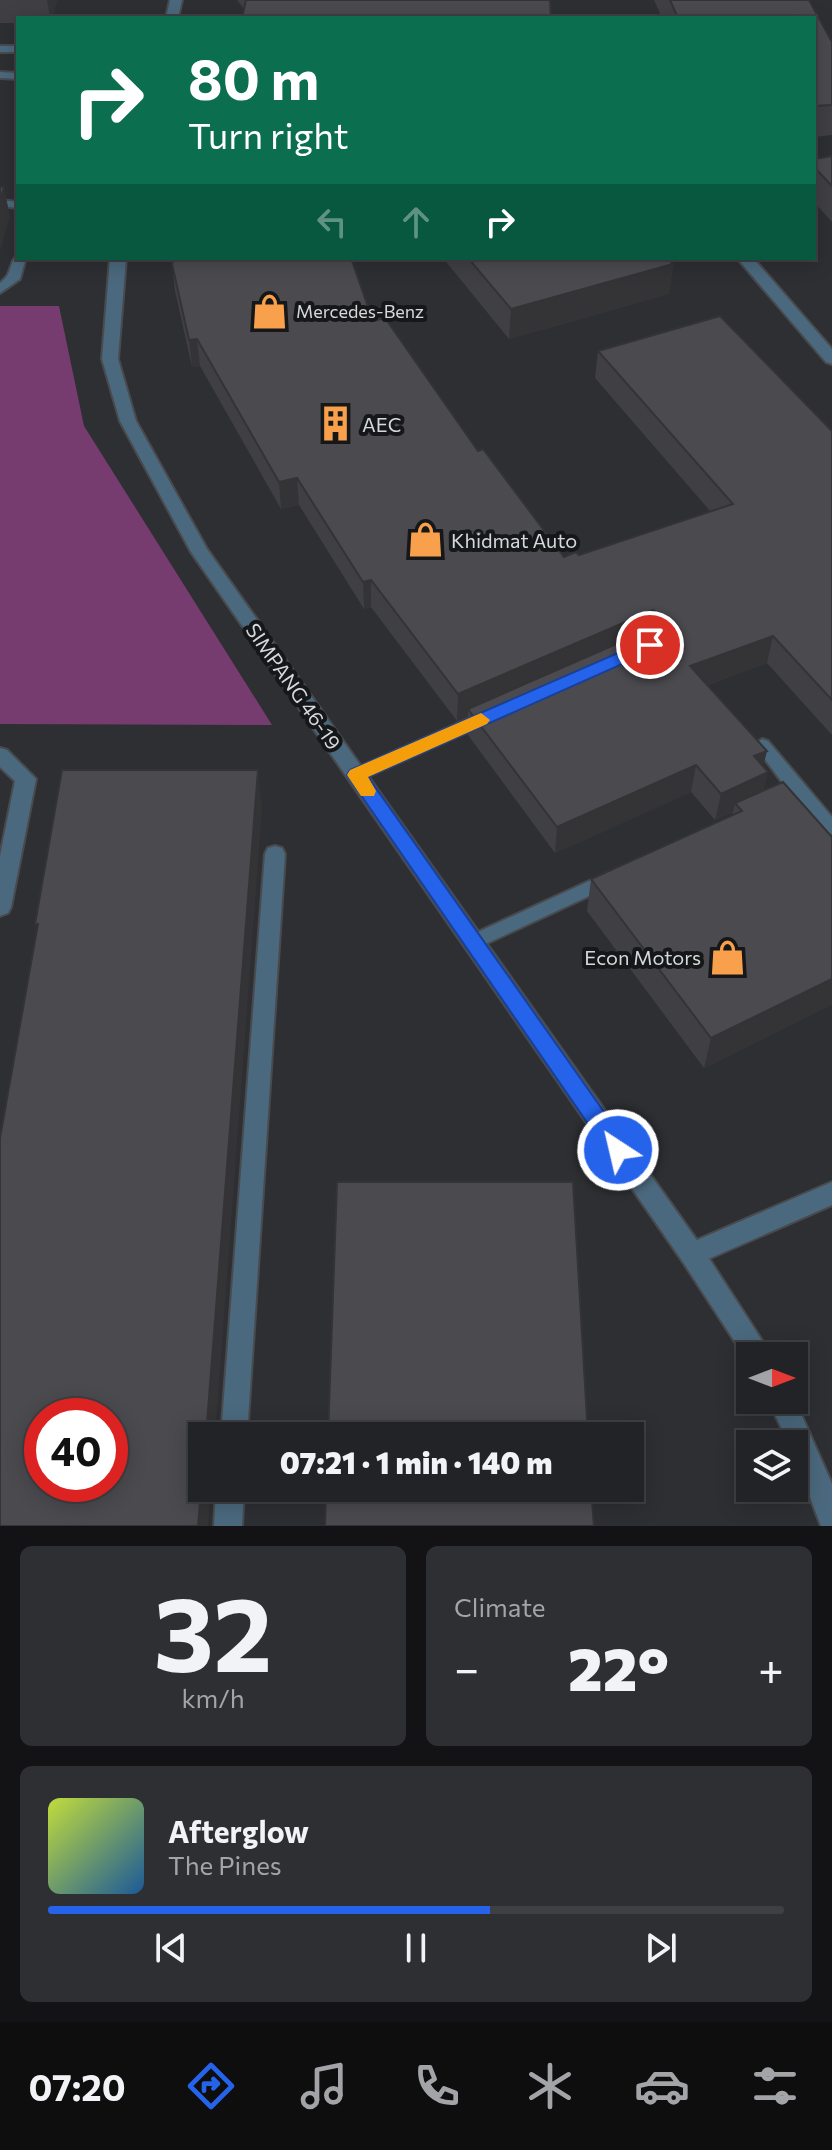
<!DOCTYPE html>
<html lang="en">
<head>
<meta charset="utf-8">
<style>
	:root { --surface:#222326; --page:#2e2f32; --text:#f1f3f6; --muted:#a2a4a7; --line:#3f4043; --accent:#2563eb }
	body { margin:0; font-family:Commissioner,sans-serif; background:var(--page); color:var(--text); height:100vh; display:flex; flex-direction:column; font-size:30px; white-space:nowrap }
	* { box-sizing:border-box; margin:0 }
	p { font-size:26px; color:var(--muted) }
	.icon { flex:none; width:44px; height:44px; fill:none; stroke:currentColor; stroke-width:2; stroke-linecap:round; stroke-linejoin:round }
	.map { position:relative; height:1526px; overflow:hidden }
	.drawer { display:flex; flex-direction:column; gap:20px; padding:20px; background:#131315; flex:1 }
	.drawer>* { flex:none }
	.guide { position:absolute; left:16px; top:16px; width:800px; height:244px; border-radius:0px; box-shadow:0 4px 20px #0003,0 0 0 2px var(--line); background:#0b6e4f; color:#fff; overflow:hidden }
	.needle { width:52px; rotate:90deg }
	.fabs { position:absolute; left:736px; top:1342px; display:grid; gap:16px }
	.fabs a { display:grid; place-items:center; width:72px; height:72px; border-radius:0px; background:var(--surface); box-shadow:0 4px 20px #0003,0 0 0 2px var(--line); font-size:40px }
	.speed { position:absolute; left:24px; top:1398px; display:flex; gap:16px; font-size:40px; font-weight:700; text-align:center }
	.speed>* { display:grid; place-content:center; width:104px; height:104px; border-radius:50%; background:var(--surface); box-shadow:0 4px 20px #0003,0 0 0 2px var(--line); line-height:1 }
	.speed .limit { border:12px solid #d22; background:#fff; color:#111 }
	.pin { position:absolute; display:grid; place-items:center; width:68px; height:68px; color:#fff; margin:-34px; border:4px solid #fff; border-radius:50%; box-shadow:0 2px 8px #0007 }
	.me { position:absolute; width:88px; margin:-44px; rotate:325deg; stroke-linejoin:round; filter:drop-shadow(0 0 6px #0008) }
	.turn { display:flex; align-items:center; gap:28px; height:168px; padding:0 40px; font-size:36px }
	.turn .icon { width:104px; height:104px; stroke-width:2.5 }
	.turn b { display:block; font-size:56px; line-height:68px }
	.lanes { display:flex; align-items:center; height:76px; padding:0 40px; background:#0003; justify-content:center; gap:40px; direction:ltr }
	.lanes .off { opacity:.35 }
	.big { font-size:60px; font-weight:800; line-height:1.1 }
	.drawer .tile { flex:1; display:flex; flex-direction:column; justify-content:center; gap:12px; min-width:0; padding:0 28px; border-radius:12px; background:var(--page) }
	.drawer .dial { align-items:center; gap:0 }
	.dial b { font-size:104px; line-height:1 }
	.song { display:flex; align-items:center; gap:24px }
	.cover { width:96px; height:96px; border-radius:12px; background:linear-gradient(135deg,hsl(70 70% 55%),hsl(210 70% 35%)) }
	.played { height:8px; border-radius:4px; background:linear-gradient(90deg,var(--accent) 60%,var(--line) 60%) }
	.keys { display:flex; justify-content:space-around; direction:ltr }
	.heat { display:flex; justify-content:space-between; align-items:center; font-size:44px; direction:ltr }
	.drawer .tiles { flex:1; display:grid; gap:20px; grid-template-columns:1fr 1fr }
	.tile:last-child { grid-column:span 2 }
	.trip { position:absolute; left:188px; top:1422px; width:456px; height:80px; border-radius:0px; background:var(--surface); box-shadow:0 4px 20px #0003,0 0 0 2px var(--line); font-weight:800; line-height:80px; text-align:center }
	.dock { display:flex; height:128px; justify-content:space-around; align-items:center; background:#0e0e0f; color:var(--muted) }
	.dock .icon { width:56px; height:56px }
	.dock .on { color:var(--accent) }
	.dock b { font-size:36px; color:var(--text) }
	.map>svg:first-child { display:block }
</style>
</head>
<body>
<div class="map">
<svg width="832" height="1526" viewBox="0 0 832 1526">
	<rect width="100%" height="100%" fill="#2d2f33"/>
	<polygon fill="#763c70" points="0,306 59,306 84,426 272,725 0,724"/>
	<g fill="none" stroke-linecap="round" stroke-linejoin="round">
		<defs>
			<g id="service">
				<rect x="0" y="46" width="18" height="6"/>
				<polygon points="0,72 18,73 18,79 0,78"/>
				<polygon points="0,200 18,202 18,208 0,206"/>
				<path d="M18 255V258H26L20 279 0 293V283C14 273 8 262 18 255Z"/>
				<polygon points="486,711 494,717 492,721 362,779 350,779 348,775 350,771"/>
				<polygon points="762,739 768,741 832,817 832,834 826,833 797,800 776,809 770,807 768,803 770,799 788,790 754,745"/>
				<polygon points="609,872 615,874 617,879 615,884 479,947 473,949 467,947 464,942 467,937"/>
			</g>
			<g id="minor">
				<polygon points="737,258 753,258 832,349 832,364 826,362"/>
				<polygon points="0,748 7,750 36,779 11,907 8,913 0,916 0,856 15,781 0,767"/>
				<polygon points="275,846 282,848 285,854 247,1436 221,1436 265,854 268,848"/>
				<polygon points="832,1182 832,1205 692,1266 683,1262 680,1254 683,1246"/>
				<polygon points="216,1488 244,1488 242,1526 214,1526"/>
			</g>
			<g id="tertiary">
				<polygon points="170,0 182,0 178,18 166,18"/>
				<polygon points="110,258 126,258 118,359 136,421 207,549 701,1246 772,1356 750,1356 750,1365 683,1262 191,552 120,421 102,359"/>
				<polygon points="794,1398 832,1484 832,1526 821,1526 794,1455 794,1444 789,1444 768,1400"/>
			</g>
		</defs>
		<use href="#service" stroke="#484a4e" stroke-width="4"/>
		<use href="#minor" stroke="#484a4e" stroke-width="4"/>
		<use href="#tertiary" stroke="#484a4e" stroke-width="4"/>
		<use href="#service" fill="#4b697e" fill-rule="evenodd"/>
		<use href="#minor" fill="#4b697e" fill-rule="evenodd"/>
		<use href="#tertiary" fill="#4b697e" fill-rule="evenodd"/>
	</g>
	<g fill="#404044">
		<polygon points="0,0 57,0 52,18 18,18 18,23 0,23"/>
		<polygon points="237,0 550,0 244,9"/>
		<polygon points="654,0 809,0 832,42 832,135 814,137 814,18 662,18"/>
		<polygon points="832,156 832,222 814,202 814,159"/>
		<polygon points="443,258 667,258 673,264 669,294 509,339"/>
		<polygon points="172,264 373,321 564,557 579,555 711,512 595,378 598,351 832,431 832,735 767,663 708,685 763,767 764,790 832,837 832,1004 704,1068 587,911 591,879 732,816 733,812 715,820 691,792 555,853 468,735 468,716 457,721 371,607 364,609 299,505 281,509 200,366 192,367 175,291"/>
	</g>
	<g fill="#343437">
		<polygon points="47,0 57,0 52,18 50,18"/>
		<polygon points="4,187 10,217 0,251 0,200"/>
		<polygon points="673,264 669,294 509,339 511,309"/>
		<polygon points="197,339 200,366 192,367 189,340"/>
		<polygon points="297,478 299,505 281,509 279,482"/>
		<polygon points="371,580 371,607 364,609 363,582"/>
		<polygon points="653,610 649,637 468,709 468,716 457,721 458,694"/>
		<polygon points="773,636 767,663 686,693 690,666"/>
		<polygon points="767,751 761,775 768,772 762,799 735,803 733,812 715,820 721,794 754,756"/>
		<polygon points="696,765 691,792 555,853 557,827"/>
		<polygon points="258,770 262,809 215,1436 206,1436"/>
		<polygon points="832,979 832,1004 704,1068 711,1038"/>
		<polygon points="202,1480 202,1488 211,1488 208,1526 198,1526"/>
	</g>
	<g fill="#4b4a4f" stroke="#343437" stroke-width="2" fill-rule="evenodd">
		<polygon points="246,0 550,0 551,18 242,18"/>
		<polygon points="670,0 809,0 832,42 832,105 814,106 814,18 678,18"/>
		<polygon points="832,156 832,186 814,167 814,159"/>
		<polygon points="0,187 4,187 0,200"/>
		<polygon points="173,258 351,258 373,321 385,318 478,451 483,449 564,557 576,552 579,555 733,504 598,351 720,316 832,431 832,700 773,636 690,666 767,751 754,756 768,772 721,794 696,765 557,827 468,709 660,625 664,616 653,610 458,694 371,580 363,582 297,478 279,482 197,339 189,340 172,264"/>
		<polygon points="468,258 667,258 673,264 511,309"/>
		<path d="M62 770H258L206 1436H202V1480L198 1526H0V1138L38 924H35ZM42 1416H110V1484H42Z"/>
		<polygon points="783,782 832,837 832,979 711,1038 591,879 742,811 735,803"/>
		<polygon points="337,1182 573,1182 588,1436 328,1436"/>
		<polygon points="326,1488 591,1488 594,1526 325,1526"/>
	</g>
	<polygon fill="#2563eb" stroke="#184099" stroke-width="2" points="650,639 656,640 659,645 656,649 368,777 626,1143 629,1150 626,1157 618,1160 611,1157 347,775 350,770"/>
	<polygon fill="#f59e0b" points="481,713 490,720 487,724 368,777 376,791 374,796 361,796 347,775 350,770"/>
	<defs>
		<symbol id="shop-bare" viewBox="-9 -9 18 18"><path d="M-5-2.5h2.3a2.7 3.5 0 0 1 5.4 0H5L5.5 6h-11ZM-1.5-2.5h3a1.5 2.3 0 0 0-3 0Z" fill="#f8a04b" stroke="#161719" stroke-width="2.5" paint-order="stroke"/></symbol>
		<symbol id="building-bare" viewBox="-9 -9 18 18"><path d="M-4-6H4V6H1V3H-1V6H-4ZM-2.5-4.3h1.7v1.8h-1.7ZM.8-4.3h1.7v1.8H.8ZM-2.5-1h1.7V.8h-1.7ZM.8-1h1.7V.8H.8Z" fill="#f8a04b" stroke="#161719" stroke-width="2.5" paint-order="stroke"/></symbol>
	</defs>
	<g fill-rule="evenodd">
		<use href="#shop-bare" x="244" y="286" width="51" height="51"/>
		<use href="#building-bare" x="310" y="398" width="51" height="51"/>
		<use href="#shop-bare" x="400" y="514" width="51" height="51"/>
		<use href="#shop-bare" x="702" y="932" width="51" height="51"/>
	</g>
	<g text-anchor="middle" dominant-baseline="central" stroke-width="8" stroke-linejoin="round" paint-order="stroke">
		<g font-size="18" fill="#d7d8db" stroke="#161719" text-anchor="start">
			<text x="296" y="311">Mercedes-Benz</text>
		</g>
		<g font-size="20" fill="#d7d8db" stroke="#161719" text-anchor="start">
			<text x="362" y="424">AEC</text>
			<text x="451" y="540">Khidmat Auto</text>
			<text x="701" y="957" text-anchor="end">Econ Motors</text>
		</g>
		<g font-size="20" fill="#d7d8db" stroke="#161719">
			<text transform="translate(294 686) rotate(55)">SIMPANG 46-19</text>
		</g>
	</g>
</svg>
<div class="fabs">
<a><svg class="needle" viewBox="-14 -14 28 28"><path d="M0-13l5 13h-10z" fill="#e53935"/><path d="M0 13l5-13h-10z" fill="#a2a4a7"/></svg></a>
<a><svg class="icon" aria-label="layers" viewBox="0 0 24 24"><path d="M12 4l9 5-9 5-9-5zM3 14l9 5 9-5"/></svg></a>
</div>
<div class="speed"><div class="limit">40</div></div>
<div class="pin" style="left:650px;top:645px;background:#d93025"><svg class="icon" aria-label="arrive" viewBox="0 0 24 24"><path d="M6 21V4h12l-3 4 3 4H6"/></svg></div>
<svg class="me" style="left:618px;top:1150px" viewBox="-20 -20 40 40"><circle r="17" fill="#2563eb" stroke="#fff" stroke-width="3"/><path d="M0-11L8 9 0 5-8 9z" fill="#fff"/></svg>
<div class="trip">07:21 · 1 min · 140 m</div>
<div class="guide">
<div class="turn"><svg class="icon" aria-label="right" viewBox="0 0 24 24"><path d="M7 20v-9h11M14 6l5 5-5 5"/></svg><div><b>80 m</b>Turn right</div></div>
<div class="lanes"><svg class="icon off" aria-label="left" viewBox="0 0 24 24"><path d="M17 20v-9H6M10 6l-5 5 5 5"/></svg><svg class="icon off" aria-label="ahead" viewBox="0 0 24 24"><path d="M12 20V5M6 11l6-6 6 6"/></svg><svg class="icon" aria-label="right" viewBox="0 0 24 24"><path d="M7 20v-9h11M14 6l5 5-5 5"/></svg></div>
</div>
</div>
<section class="drawer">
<div class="tiles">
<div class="tile dial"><b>32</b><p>km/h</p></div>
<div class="tile"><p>Climate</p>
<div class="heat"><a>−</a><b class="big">22°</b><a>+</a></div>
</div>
<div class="tile">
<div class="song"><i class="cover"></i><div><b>Afterglow</b><p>The Pines</p></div></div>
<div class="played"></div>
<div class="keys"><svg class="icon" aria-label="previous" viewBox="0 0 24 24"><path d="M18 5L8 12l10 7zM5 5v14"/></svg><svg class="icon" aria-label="pause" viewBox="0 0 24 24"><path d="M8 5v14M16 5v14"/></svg><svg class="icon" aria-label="next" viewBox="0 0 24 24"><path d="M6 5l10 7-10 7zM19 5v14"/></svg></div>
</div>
</div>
</section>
<nav class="dock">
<b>07:20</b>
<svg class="icon on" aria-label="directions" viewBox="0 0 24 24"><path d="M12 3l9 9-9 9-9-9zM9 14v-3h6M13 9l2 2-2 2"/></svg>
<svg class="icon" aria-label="music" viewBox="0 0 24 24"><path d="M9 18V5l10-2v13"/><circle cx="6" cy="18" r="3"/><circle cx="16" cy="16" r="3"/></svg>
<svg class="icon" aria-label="phone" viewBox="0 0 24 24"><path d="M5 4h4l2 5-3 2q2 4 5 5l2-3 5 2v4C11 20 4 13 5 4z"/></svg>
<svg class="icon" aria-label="climate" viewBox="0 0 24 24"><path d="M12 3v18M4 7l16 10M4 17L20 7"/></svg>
<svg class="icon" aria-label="car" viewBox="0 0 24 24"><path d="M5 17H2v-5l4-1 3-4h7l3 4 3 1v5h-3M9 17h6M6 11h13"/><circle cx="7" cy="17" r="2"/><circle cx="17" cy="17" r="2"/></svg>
<svg class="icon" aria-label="filters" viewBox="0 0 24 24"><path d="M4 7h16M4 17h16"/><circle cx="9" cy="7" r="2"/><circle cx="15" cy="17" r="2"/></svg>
</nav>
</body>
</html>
